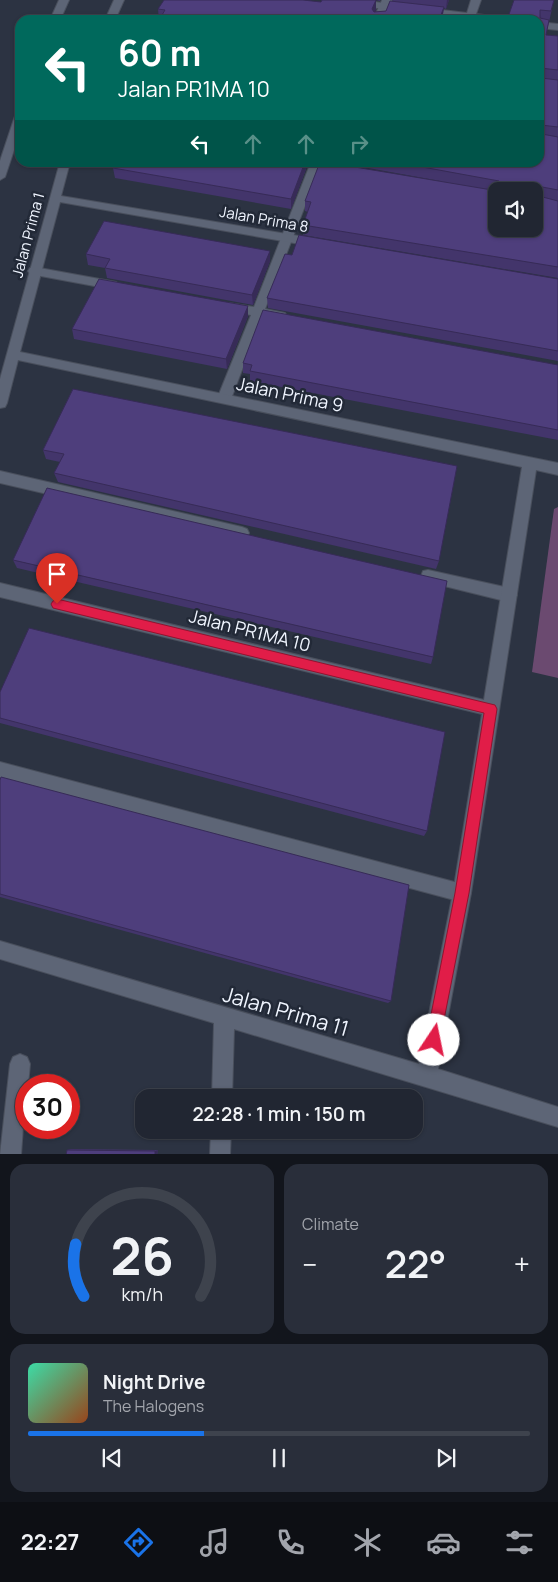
<!DOCTYPE html>
<html lang="en">
<head>
<meta charset="utf-8">
<style>
	:root { --surface:#212632; --page:#292e3a; --text:#f1f3f6; --muted:#a2a5ac; --line:#3e434d; --accent:#1a73e8 }
	body { margin:0; font-family:Manrope,sans-serif; background:var(--page); color:var(--text); height:100vh; display:flex; flex-direction:column; font-size:19px; white-space:nowrap }
	* { box-sizing:border-box; margin:0 }
	p { font-size:16px; color:var(--muted) }
	.icon { flex:none; width:28px; height:28px; fill:none; stroke:currentColor; stroke-width:2; stroke-linecap:round; stroke-linejoin:round }
	.map { position:relative; height:1154px; overflow:hidden }
	.sheet { display:flex; flex-direction:column; gap:10px; padding:10px; background:#12151c; flex:1 }
	.sheet>* { flex:none }
	.hud { position:absolute; left:15px; top:15px; width:529px; height:152px; border-radius:15px; box-shadow:0 1px 4px #0004,0 0 0 1px var(--line); background:#00695c; color:#fff; overflow:hidden }
	.tools { position:absolute; left:488px; top:182px; display:grid; gap:10px }
	.tools a { display:grid; place-items:center; width:55px; height:55px; border-radius:10px; background:var(--surface); box-shadow:0 1px 4px #0004,0 0 0 1px var(--line); font-size:25px }
	.speed { position:absolute; left:15px; top:1074px; display:flex; gap:10px; font-size:25px; font-weight:700; text-align:center }
	.speed>* { display:grid; place-content:center; width:65px; height:65px; border-radius:50%; background:var(--surface); box-shadow:0 1px 4px #0004,0 0 0 1px var(--line); line-height:1 }
	.speed .limit { border:8px solid #d22; background:#fff; color:#111 }
	.pin { position:absolute; display:grid; place-items:center; width:42px; height:42px; color:#fff; margin:-51px -21px; border-radius:50% 50% 50% 0; rotate:-45deg; box-shadow:0 0 5px #0007 }
	.pin .icon { rotate:45deg }
	.me { position:absolute; width:55px; margin:-28px; rotate:11deg; stroke-linejoin:round; filter:drop-shadow(0 0 4px #0008) }
	.turn { display:flex; align-items:center; gap:18px; height:105px; padding:0 20px; font-size:22px }
	.turn .icon { width:65px; height:65px; stroke-width:2.5 }
	.turn b { display:block; font-size:35px; line-height:42px }
	.lanes { display:flex; align-items:center; height:48px; padding:0 20px; background:#0003; justify-content:center; gap:25px; direction:ltr }
	.lanes .off { opacity:.35 }
	.big { font-size:38px; font-weight:600; line-height:1.1 }
	.sheet .tile { flex:1; display:flex; flex-direction:column; justify-content:center; gap:8px; min-width:0; padding:0 18px; border-radius:15px; background:var(--page) }
	.sheet .dial { align-items:center; gap:0 }
	.dial svg { height:130px; overflow:visible; fill:none; stroke:var(--line); stroke-width:7; stroke-linecap:round; text-anchor:middle }
	.dial text { fill:var(--text); stroke:none }
	.song { display:flex; align-items:center; gap:15px }
	.cover { width:60px; height:60px; border-radius:8px; background:linear-gradient(135deg,hsl(160 70% 55%),hsl(20 70% 35%)) }
	.played { height:5px; border-radius:2px; background:linear-gradient(90deg,var(--accent) 35%,var(--line) 35%) }
	.keys { display:flex; justify-content:space-around; direction:ltr }
	.heat { display:flex; justify-content:space-between; align-items:center; font-size:28px; direction:ltr }
	.sheet .tiles { flex:1; display:grid; gap:10px; grid-template-columns:1fr 1fr }
	.tile:last-child { grid-column:span 2 }
	.trip { position:absolute; left:135px; top:1089px; width:288px; height:50px; border-radius:15px; background:var(--surface); box-shadow:0 1px 4px #0004,0 0 0 1px var(--line); font-weight:600; line-height:50px; text-align:center }
	.tab-bar { display:flex; height:80px; justify-content:space-around; align-items:center; background:#0d0f14; color:var(--muted) }
	.tab-bar .icon { width:35px; height:35px }
	.tab-bar .on { color:var(--accent) }
	.tab-bar b { font-size:22px; color:var(--text) }
	.map>svg:first-child { display:block }
</style>
</head>
<body>
<div class="map">
<svg width="558" height="1155" viewBox="0 0 558 1155">
	<rect width="100%" height="100%" fill="#2c3342"/>
	<polygon fill="#6b4a70" points="558,507 558,678 532,672 554,509"/>
	<g fill="none" stroke-linecap="round" stroke-linejoin="round">
		<defs>
			<g id="lane">
				<polygon points="382,0 392,0 383,20 373,20"/>
				<polygon points="311,162 322,162 265,309 285,313 287,316 281,320 262,317 231,399 229,402 219,402 217,399 251,315 228,311 222,307 228,303 254,307"/>
				<polygon points="34,267 116,282 122,286 116,290 30,274 28,271 30,268"/>
				<polygon points="0,471 242,527 247,529 249,533 247,537 242,539 0,483"/>
				<polygon points="428,570 509,588 514,590 517,595 514,600 509,602 428,582 423,581 421,576 423,571"/>
				<polygon points="0,762 462,884 468,887 471,893 468,899 462,902 0,778"/>
				<polygon points="20,1054 27,1057 30,1064 28,1085 26,1085 21,1155 0,1155 10,1064 13,1057"/>
			</g>
			<g id="street">
				<polygon points="59,0 69,0 60,20 50,20"/>
				<polygon points="114,0 124,0 115,20 105,20"/>
				<polygon points="330,0 358,0 467,13 471,0 481,0 476,14 501,17 506,20 478,20 335,3"/>
				<polygon points="539,22 558,24 558,30 539,28"/>
				<polygon points="20,113 20,132 5,177 0,180 0,161 15,116"/>
				<polygon points="60,162 70,162 61,196 317,239 323,243 317,247 60,202 20,352 558,463 558,475 536,470 471,893 438,1069 558,1107 558,1127 234,1029 232,1098 212,1098 214,1023 0,959 0,941 419,1064 453,893 482,714 0,597 0,583 484,700 522,467 18,360 7,403 5,407 0,408 0,379"/>
				<polygon points="211,1130 231,1130 230,1155 210,1155"/>
			</g>
		</defs>
		<use href="#lane" stroke="#494f5c" stroke-width="2"/>
		<use href="#street" stroke="#494f5c" stroke-width="2"/>
		<use href="#lane" fill="#5d6576" fill-rule="evenodd"/>
		<use href="#street" fill="#5d6576" fill-rule="evenodd"/>
	</g>
	<g fill="#43356b">
		<polygon points="322,0 380,0 380,1 376,0 375,12 386,11 393,1 392,0 449,0 446,9 444,8 442,20 159,20 158,9 321,2"/>
		<polygon points="554,0 546,35 558,36 558,278 303,235 303,225 308,212 305,211 305,201 440,181 335,162 539,162 507,20"/>
		<polygon points="116,162 307,162 306,169 291,209 115,178 113,168"/>
		<polygon points="86,254 270,261 253,305 107,278 105,268 88,265"/>
		<polygon points="292,255 558,279 558,361 268,308 267,298"/>
		<polygon points="248,306 248,316 227,369 74,339 72,329"/>
		<polygon points="243,363 558,365 558,440 250,381 250,374 243,373"/>
		<polygon points="73,389 439,561 436,569 58,482 54,473 60,462 46,459 43,450"/>
		<polygon points="13,560 433,657 431,664 17,568"/>
		<polygon points="0,692 427,831 424,836 0,723"/>
		<polygon points="0,780 391,1001 388,1003 0,897"/>
		<polygon points="71,1149 158,1150 157,1155 66,1155 67,1150"/>
	</g>
	<g fill="#372b57">
		<polygon points="376,0 376,10 371,19 372,9"/>
		<polygon points="447,0 449,0 446,9"/>
		<polygon points="444,7 442,20 439,20"/>
		<polygon points="305,162 307,162 306,169 291,209 291,199"/>
		<polygon points="270,251 270,261 253,305 252,295"/>
		<polygon points="248,306 248,316 227,369 226,359"/>
		<polygon points="158,1150 157,1155 155,1155 155,1151"/>
	</g>
	<g fill="#4e3e7c" stroke="#372b57" fill-rule="evenodd">
		<polygon points="164,0 303,0 321,2 322,0 376,0 372,9 374,12 386,11 390,1 444,7 439,20 159,20 165,10 158,9"/>
		<path d="M514 0H554L551 11 540 10V18L549 20 546 35 558 36V70L540 68 541 78 558 80V127L541 125 542 134 558 137V190L537 186 535 188V195L558 201V267L303 225 311 202 305 201 320 162H325L498 191 500 189 499 181 395 162H539V20H507ZM496 191H534V229H496Z"/>
		<polygon points="116,162 305,162 291,199 113,168"/>
		<polygon points="104,221 270,251 252,295 105,268 110,259 86,254"/>
		<polygon points="299,235 558,279 558,351 267,298 285,254 292,255"/>
		<polygon points="99,279 248,306 226,359 72,329"/>
		<polygon points="263,310 558,365 558,430 250,371 252,365 243,363"/>
		<polygon points="73,389 457,466 439,561 54,473 64,454 43,450"/>
		<polygon points="47,488 447,581 433,657 13,560"/>
		<polygon points="29,628 445,732 427,831 0,718 0,692"/>
		<polygon points="1,777 409,885 391,1001 0,894 0,780"/>
		<polygon points="67,1150 155,1151 155,1155 66,1155"/>
	</g>
	<polygon fill="#e11d48" stroke="#92132f" points="57,599 495,705 497,709 469,893 439,1045 434,1047 428,1045 426,1040 455,893 484,713 57,609 53,608 51,604 53,601"/>
	<g text-anchor="middle" dominant-baseline="central" stroke-width="5" stroke-linejoin="round" paint-order="stroke">
		<g font-size="15" fill="#f0f5ff" stroke="#222937">
			<text transform="translate(264 219) rotate(10)">Jalan Prima 8</text>
			<text transform="translate(28 235) rotate(-75)">Jalan Prima 1</text>
		</g>
		<g font-size="18" fill="#f0f5ff" stroke="#222937">
			<text transform="translate(290 394) rotate(12)">Jalan Prima 9</text>
			<text transform="translate(250 630) rotate(14)">Jalan PR1MA 10</text>
		</g>
		<g font-size="21" fill="#f0f5ff" stroke="#222937">
			<text transform="translate(286 1011) rotate(16)">Jalan Prima 11</text>
		</g>
	</g>
</svg>
<div class="tools">
<a><svg class="icon" aria-label="sound" viewBox="0 0 24 24"><path d="M4 9h4l5-4v14l-5-4H4zM17 9q2 3 0 6"/></svg></a>
</div>
<div class="speed"><div class="limit">30</div></div>
<div class="pin" style="left:57px;top:604px;background:#d93025"><svg class="icon" aria-label="arrive" viewBox="0 0 24 24"><path d="M6 21V4h12l-3 4 3 4H6"/></svg></div>
<svg class="me" style="left:434px;top:1040px" viewBox="-20 -20 40 40"><circle r="19" fill="#fff"/><path d="M0-13L10 11 0 6-10 11z" fill="#e11d48"/></svg>
<div class="trip">22:28 · 1 min · 150 m</div>
<div class="hud">
<div class="turn"><svg class="icon" aria-label="left" viewBox="0 0 24 24"><path d="M17 20v-9H6M10 6l-5 5 5 5"/></svg><div><b>60 m</b>Jalan PR1MA 10</div></div>
<div class="lanes"><svg class="icon" aria-label="left" viewBox="0 0 24 24"><path d="M17 20v-9H6M10 6l-5 5 5 5"/></svg><svg class="icon off" aria-label="ahead" viewBox="0 0 24 24"><path d="M12 20V5M6 11l6-6 6 6"/></svg><svg class="icon off" aria-label="ahead" viewBox="0 0 24 24"><path d="M12 20V5M6 11l6-6 6 6"/></svg><svg class="icon off" aria-label="right" viewBox="0 0 24 24"><path d="M7 20v-9h11M14 6l5 5-5 5"/></svg></div>
</div>
</div>
<section class="sheet">
<div class="tiles">
<div class="tile dial"><svg viewBox="0 0 100 80">
<path d="M14 69A42 42 0 1 1 86 69"/>
<path d="M14 69A42 42 0 0 1 9 37" stroke="#1a73e8"/>
<text x="50" y="56" font-size="32" font-weight="700">26</text>
<text x="50" y="72" font-size="11">km/h</text>
</svg></div>
<div class="tile"><p>Climate</p>
<div class="heat"><a>−</a><b class="big">22°</b><a>+</a></div>
</div>
<div class="tile">
<div class="song"><i class="cover"></i><div><b>Night Drive</b><p>The Halogens</p></div></div>
<div class="played"></div>
<div class="keys"><svg class="icon" aria-label="previous" viewBox="0 0 24 24"><path d="M18 5L8 12l10 7zM5 5v14"/></svg><svg class="icon" aria-label="pause" viewBox="0 0 24 24"><path d="M8 5v14M16 5v14"/></svg><svg class="icon" aria-label="next" viewBox="0 0 24 24"><path d="M6 5l10 7-10 7zM19 5v14"/></svg></div>
</div>
</div>
</section>
<nav class="tab-bar">
<b>22:27</b>
<svg class="icon on" aria-label="directions" viewBox="0 0 24 24"><path d="M12 3l9 9-9 9-9-9zM9 14v-3h6M13 9l2 2-2 2"/></svg>
<svg class="icon" aria-label="music" viewBox="0 0 24 24"><path d="M9 18V5l10-2v13"/><circle cx="6" cy="18" r="3"/><circle cx="16" cy="16" r="3"/></svg>
<svg class="icon" aria-label="phone" viewBox="0 0 24 24"><path d="M5 4h4l2 5-3 2q2 4 5 5l2-3 5 2v4C11 20 4 13 5 4z"/></svg>
<svg class="icon" aria-label="climate" viewBox="0 0 24 24"><path d="M12 3v18M4 7l16 10M4 17L20 7"/></svg>
<svg class="icon" aria-label="car" viewBox="0 0 24 24"><path d="M5 17H2v-5l4-1 3-4h7l3 4 3 1v5h-3M9 17h6M6 11h13"/><circle cx="7" cy="17" r="2"/><circle cx="17" cy="17" r="2"/></svg>
<svg class="icon" aria-label="filters" viewBox="0 0 24 24"><path d="M4 7h16M4 17h16"/><circle cx="9" cy="7" r="2"/><circle cx="15" cy="17" r="2"/></svg>
</nav>
</body>
</html>
